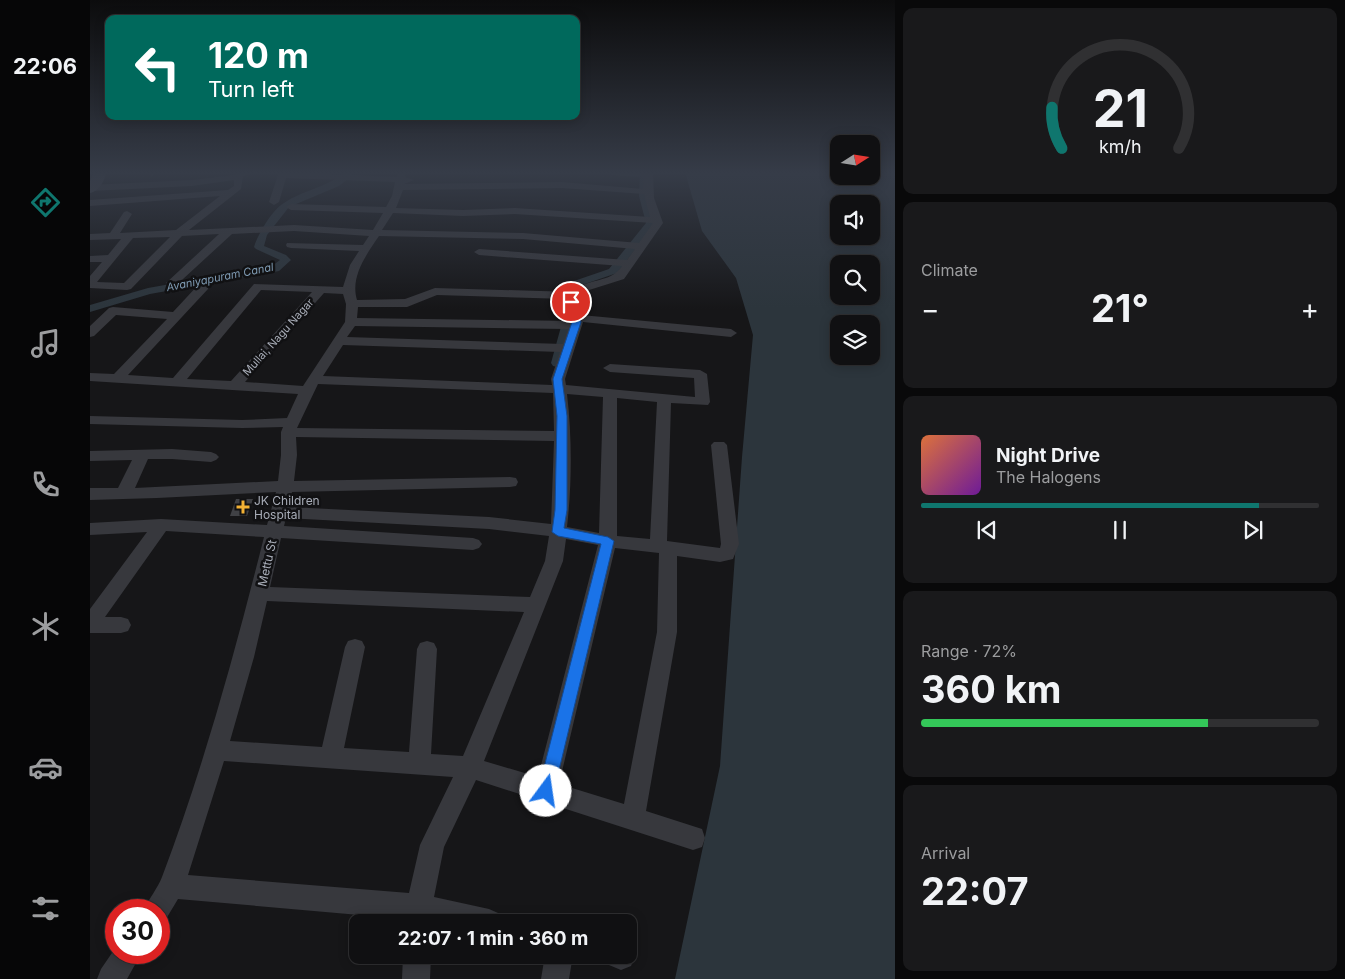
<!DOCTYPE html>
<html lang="en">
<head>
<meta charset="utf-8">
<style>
	:root { --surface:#101012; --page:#19191b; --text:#f1f3f6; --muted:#9c9d9f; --line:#303032; --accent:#0f766e }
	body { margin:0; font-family:Inter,sans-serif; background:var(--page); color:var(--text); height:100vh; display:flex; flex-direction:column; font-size:19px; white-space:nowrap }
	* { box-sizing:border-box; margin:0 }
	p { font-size:16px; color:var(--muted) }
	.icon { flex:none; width:28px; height:28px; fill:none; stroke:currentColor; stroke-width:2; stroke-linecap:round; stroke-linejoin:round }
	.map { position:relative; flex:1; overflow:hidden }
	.drawer { display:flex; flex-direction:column; gap:8px; padding:8px; background:#09090a; width:450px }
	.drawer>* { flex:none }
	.hud { position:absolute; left:15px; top:15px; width:475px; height:105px; border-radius:10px; box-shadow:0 2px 12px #0003,0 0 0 1px var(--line); background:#00695c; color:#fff; overflow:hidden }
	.needle { width:32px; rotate:78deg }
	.controls { position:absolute; left:740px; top:135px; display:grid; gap:10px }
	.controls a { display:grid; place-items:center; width:50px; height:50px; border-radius:10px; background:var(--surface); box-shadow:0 2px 12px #0003,0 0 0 1px var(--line); font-size:25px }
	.speed { position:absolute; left:15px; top:899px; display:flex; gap:10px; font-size:25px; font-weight:700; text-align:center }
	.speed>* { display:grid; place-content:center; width:65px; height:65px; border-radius:50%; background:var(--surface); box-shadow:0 2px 12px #0003,0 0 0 1px var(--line); line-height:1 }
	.speed .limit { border:8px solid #d22; background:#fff; color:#111 }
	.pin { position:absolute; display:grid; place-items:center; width:42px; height:42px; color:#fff; margin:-21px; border:2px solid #fff; border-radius:50%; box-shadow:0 1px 5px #0007 }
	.me { position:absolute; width:55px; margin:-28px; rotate:14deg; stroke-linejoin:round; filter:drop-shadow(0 0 4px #0008) }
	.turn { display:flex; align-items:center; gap:18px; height:105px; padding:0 20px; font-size:22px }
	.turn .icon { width:65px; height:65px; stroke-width:2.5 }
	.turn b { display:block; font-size:35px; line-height:42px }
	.big { font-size:38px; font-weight:700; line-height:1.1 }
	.drawer .card { flex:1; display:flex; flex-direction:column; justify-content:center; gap:8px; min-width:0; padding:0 18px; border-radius:10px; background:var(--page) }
	.drawer .dial { align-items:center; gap:0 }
	.dial svg { height:130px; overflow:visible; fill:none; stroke:var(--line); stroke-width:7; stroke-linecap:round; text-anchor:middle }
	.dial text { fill:var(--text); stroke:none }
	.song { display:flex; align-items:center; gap:15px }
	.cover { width:60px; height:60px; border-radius:8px; background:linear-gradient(135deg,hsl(20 70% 55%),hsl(280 70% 35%)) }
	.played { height:5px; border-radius:2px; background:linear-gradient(90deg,var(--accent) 85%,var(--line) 85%) }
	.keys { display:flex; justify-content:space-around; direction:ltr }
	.heat { display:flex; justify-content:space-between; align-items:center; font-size:28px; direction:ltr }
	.charge { height:8px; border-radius:4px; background:linear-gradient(90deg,#34c759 72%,var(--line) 0) }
	.trip { position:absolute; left:259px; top:914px; width:288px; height:50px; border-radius:10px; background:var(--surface); box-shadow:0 2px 12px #0003,0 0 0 1px var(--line); font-weight:700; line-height:50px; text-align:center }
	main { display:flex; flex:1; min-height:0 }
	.tab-bar { display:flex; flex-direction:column; width:90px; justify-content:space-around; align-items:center; background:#060607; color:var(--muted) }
	.tab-bar .icon { width:35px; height:35px }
	.tab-bar .active { color:var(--accent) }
	.tab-bar b { font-size:22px; color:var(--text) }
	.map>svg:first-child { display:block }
</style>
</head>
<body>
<main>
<nav class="tab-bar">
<b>22:06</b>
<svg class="icon active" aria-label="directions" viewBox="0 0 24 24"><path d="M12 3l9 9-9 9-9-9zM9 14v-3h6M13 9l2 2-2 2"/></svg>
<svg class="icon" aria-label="music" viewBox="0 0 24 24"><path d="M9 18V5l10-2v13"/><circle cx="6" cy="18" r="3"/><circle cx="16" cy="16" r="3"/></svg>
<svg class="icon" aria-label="phone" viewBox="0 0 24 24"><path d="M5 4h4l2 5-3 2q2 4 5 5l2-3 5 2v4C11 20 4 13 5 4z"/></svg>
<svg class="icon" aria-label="climate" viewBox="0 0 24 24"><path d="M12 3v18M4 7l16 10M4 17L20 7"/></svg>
<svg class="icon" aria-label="car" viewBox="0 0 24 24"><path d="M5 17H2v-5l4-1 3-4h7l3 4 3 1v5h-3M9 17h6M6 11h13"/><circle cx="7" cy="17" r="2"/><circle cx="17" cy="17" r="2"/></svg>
<svg class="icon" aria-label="filters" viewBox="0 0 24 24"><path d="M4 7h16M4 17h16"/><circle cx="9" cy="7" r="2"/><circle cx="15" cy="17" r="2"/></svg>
</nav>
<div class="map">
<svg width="805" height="979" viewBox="0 0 805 979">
	<rect width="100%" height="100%" fill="#161618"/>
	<path fill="#2c353c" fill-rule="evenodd" d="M595 172H749V176H781V172H805V979H585L630 766 652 457 663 335 646 278 612 231ZM749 204H781V236H749ZM749 264H781V296H749ZM749 324H781V356H749Z"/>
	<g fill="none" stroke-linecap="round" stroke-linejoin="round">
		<g fill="#2c353c" fill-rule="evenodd">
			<path d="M256 172H266L249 186 199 207 177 235 174 246 196 255 201 260 189 271 60 294 0 312V305L58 288 182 266 190 260 166 249 164 247C168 234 182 210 194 203 213 190 235 188 256 172Z"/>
			<polygon points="550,172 558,172 557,196 566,223 527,273 492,285 478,303 484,323 473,363 467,367 463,366 461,363 472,323 468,303 484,281 519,269 556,223 549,196"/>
		</g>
	</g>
	<polygon fill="#404145" points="146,499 163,499 157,516 140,516"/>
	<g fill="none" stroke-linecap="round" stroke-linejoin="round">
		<g fill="#37383d" fill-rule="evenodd">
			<polygon points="67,172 62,176 58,173 58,172"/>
			<path d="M145 172H169L153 176 151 189 99 230 204 225 283 230 293 213 201 210 196 207 201 204 296 207 302 196 305 182 196 178 189 202 184 205 179 202 189 172 307 177 308 172H316L315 177 324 180 314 184 472 182 553 189 554 177 522 175 518 172H563L564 198 573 223 534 279 496 291 487 302 491 315 641 329 647 333 641 337 493 322 475 379 476 385 605 397 604 378 520 372 513 368 520 364 610 370 617 374 620 402 618 405 581 403 577 541 630 548 631 544 621 445 624 442H634L637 445 649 544 643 559 630 562 587 556V632L556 811 612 829 615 838 612 847 603 850 386 780 354 847 344 897 399 909 408 913 412 922H315V919L88 899 76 919 69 922V910H54C59 898 68 888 72 877 114 766 145 652 174 537L76 531 15 617H31L38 619 41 625 38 631 31 633H0V609L57 532 0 535V523L71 519 177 525 186 492 67 498 0 500V488H28L42 460 0 461V451L82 449 121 452 126 454 129 457 126 460 121 462 82 459H58L45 488 188 481 191 455V432L193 427 152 428 0 424V416L152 420 197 418 208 394 0 381V373L24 374 77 319 26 315 4 336 0 337V326L19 308 23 307 83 312 109 284 82 286 76 283 129 234 92 236 41 289 37 290 0 288V276L12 262H0V256L18 255 31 239 0 240V234L20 233 34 212 37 211 42 214 30 233 86 230 130 196 0 206V200L138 190 144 186V180L102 186 0 191V185L102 180 144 175ZM472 188 554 194 560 217 425 208 373 210 306 208 313 190ZM303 213 373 216 425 214 563 223 549 243 433 233 292 230ZM204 231 279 236 273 245 197 243 196 245 197 247 201 248 269 251 260 265 253 287 164 284 83 378 38 375 118 289 121 280 119 278 93 279 142 234ZM289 236 433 239 545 249 537 260 389 249 384 252 389 255 532 266C519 285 496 277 483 292L345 288 315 299 267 300C260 277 276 255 289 236ZM80 237 34 283 7 282 43 238ZM171 290 222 292 141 381 97 379ZM234 293 253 294 256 304 255 322 213 386 155 382ZM347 295 477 299 475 302 481 321 267 318 268 307H317ZM265 326 478 329 473 344 257 337ZM253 345 470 352 461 379 462 385 233 376ZM228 384 463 393 464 431 207 428ZM477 394 513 397 509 533 477 527C482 485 482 436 477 394ZM527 398 567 402 560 539 527 536ZM206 437 464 441 461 524 399 517 199 507 202 492 420 487 426 486 428 482 426 478 420 477 204 481 207 455ZM196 518 399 529 459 536 455 561 440 597 180 587 191 538 383 550 389 548 392 544 389 540 383 538 194 526ZM476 539 508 545 448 777 394 761 473 561ZM525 548 569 553 567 632 534 804 469 784ZM177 601 434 612 373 756 341 754 347 649 344 643 337 641 330 643 327 649 319 752 254 748 275 647 272 641 265 639 258 641 255 647 232 747 140 741 164 657ZM134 761 363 777 330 845 319 893 98 875Z"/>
			<polygon points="538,945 541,946 545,956 541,966 531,970 519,965 515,955 538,955"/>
			<polygon points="26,947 26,952 52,952 37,979 7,979 11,969"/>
			<polygon points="313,955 341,955 340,979 312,979"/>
			<polygon points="455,955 483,955 479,979 451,979"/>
		</g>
		<path fill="#45474d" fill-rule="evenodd" d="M4 172H16C15 181 9 191 0 193V181Z"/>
	</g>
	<linearGradient id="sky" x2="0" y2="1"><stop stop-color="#0c0c0d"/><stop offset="0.56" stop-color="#363c48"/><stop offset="1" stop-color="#363c48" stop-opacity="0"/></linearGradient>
	<rect width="805" height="309" fill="url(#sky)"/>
	<polygon fill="#1a73e8" stroke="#114b97" points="478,300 485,302 491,322 472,379 477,416 477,510 474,528 518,537 524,541 464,791 462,797 456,799 450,797 448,791 511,544 468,536 462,532 465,510 467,416 463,379 482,322 477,302"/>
	<path fill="#f2b134" stroke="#111113" stroke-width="2" d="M150.5 499.5h5v5h5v5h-5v5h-5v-5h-5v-5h5z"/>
	<g text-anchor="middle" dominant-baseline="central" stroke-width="5" stroke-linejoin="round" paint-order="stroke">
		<g font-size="11" font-style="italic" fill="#7f9bb3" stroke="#111113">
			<text transform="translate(130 277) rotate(-11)">Avaniyapuram Canal</text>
		</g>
		<g font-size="11" fill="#a8adb8" stroke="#111113">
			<text transform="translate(188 337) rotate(-48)">Mullai, Nagu Nagar</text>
		</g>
		<g font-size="12" fill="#a8adb8" stroke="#111113" text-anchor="start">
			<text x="164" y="500">JK Children<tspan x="164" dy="14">Hospital</tspan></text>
		</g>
		<g font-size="12" fill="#a8adb8" stroke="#111113">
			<text transform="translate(177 563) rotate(-77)">Mettu St</text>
		</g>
	</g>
</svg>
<div class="controls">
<a><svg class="needle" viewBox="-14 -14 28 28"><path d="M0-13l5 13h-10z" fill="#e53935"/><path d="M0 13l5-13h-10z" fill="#9c9d9f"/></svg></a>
<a><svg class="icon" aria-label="sound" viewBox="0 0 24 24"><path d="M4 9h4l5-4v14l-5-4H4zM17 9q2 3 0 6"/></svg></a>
<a><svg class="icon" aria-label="search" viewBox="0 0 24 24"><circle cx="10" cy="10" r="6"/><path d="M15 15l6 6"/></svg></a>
<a><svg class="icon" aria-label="layers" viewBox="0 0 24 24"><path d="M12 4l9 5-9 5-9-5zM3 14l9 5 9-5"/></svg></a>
</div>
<div class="speed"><div class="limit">30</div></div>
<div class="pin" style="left:481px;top:302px;background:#d93025"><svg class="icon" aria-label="arrive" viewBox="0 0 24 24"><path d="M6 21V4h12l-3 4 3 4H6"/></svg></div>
<svg class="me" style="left:456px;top:791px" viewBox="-20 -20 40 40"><circle r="19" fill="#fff"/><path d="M0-13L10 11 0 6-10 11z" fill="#1a73e8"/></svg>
<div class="trip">22:07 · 1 min · 360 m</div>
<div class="hud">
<div class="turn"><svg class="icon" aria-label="left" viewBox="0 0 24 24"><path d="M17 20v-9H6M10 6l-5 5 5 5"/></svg><div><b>120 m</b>Turn left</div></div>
</div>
</div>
<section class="drawer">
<div class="card dial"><svg viewBox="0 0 100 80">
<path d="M14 69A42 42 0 1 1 86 69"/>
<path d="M14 69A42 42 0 0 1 8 44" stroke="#0f766e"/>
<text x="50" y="56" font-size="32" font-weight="700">21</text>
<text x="50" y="72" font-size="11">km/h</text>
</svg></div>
<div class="card"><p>Climate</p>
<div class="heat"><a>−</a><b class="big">21°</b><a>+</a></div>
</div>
<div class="card">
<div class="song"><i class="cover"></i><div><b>Night Drive</b><p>The Halogens</p></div></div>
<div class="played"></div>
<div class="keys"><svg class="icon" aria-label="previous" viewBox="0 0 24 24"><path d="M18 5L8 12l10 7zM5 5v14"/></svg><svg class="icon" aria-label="pause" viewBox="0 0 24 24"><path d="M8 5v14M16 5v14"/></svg><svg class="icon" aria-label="next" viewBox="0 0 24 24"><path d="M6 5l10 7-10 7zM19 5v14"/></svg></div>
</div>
<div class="card"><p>Range · 72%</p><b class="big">360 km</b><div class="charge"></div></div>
<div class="card"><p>Arrival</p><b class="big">22:07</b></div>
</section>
</main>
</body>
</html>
